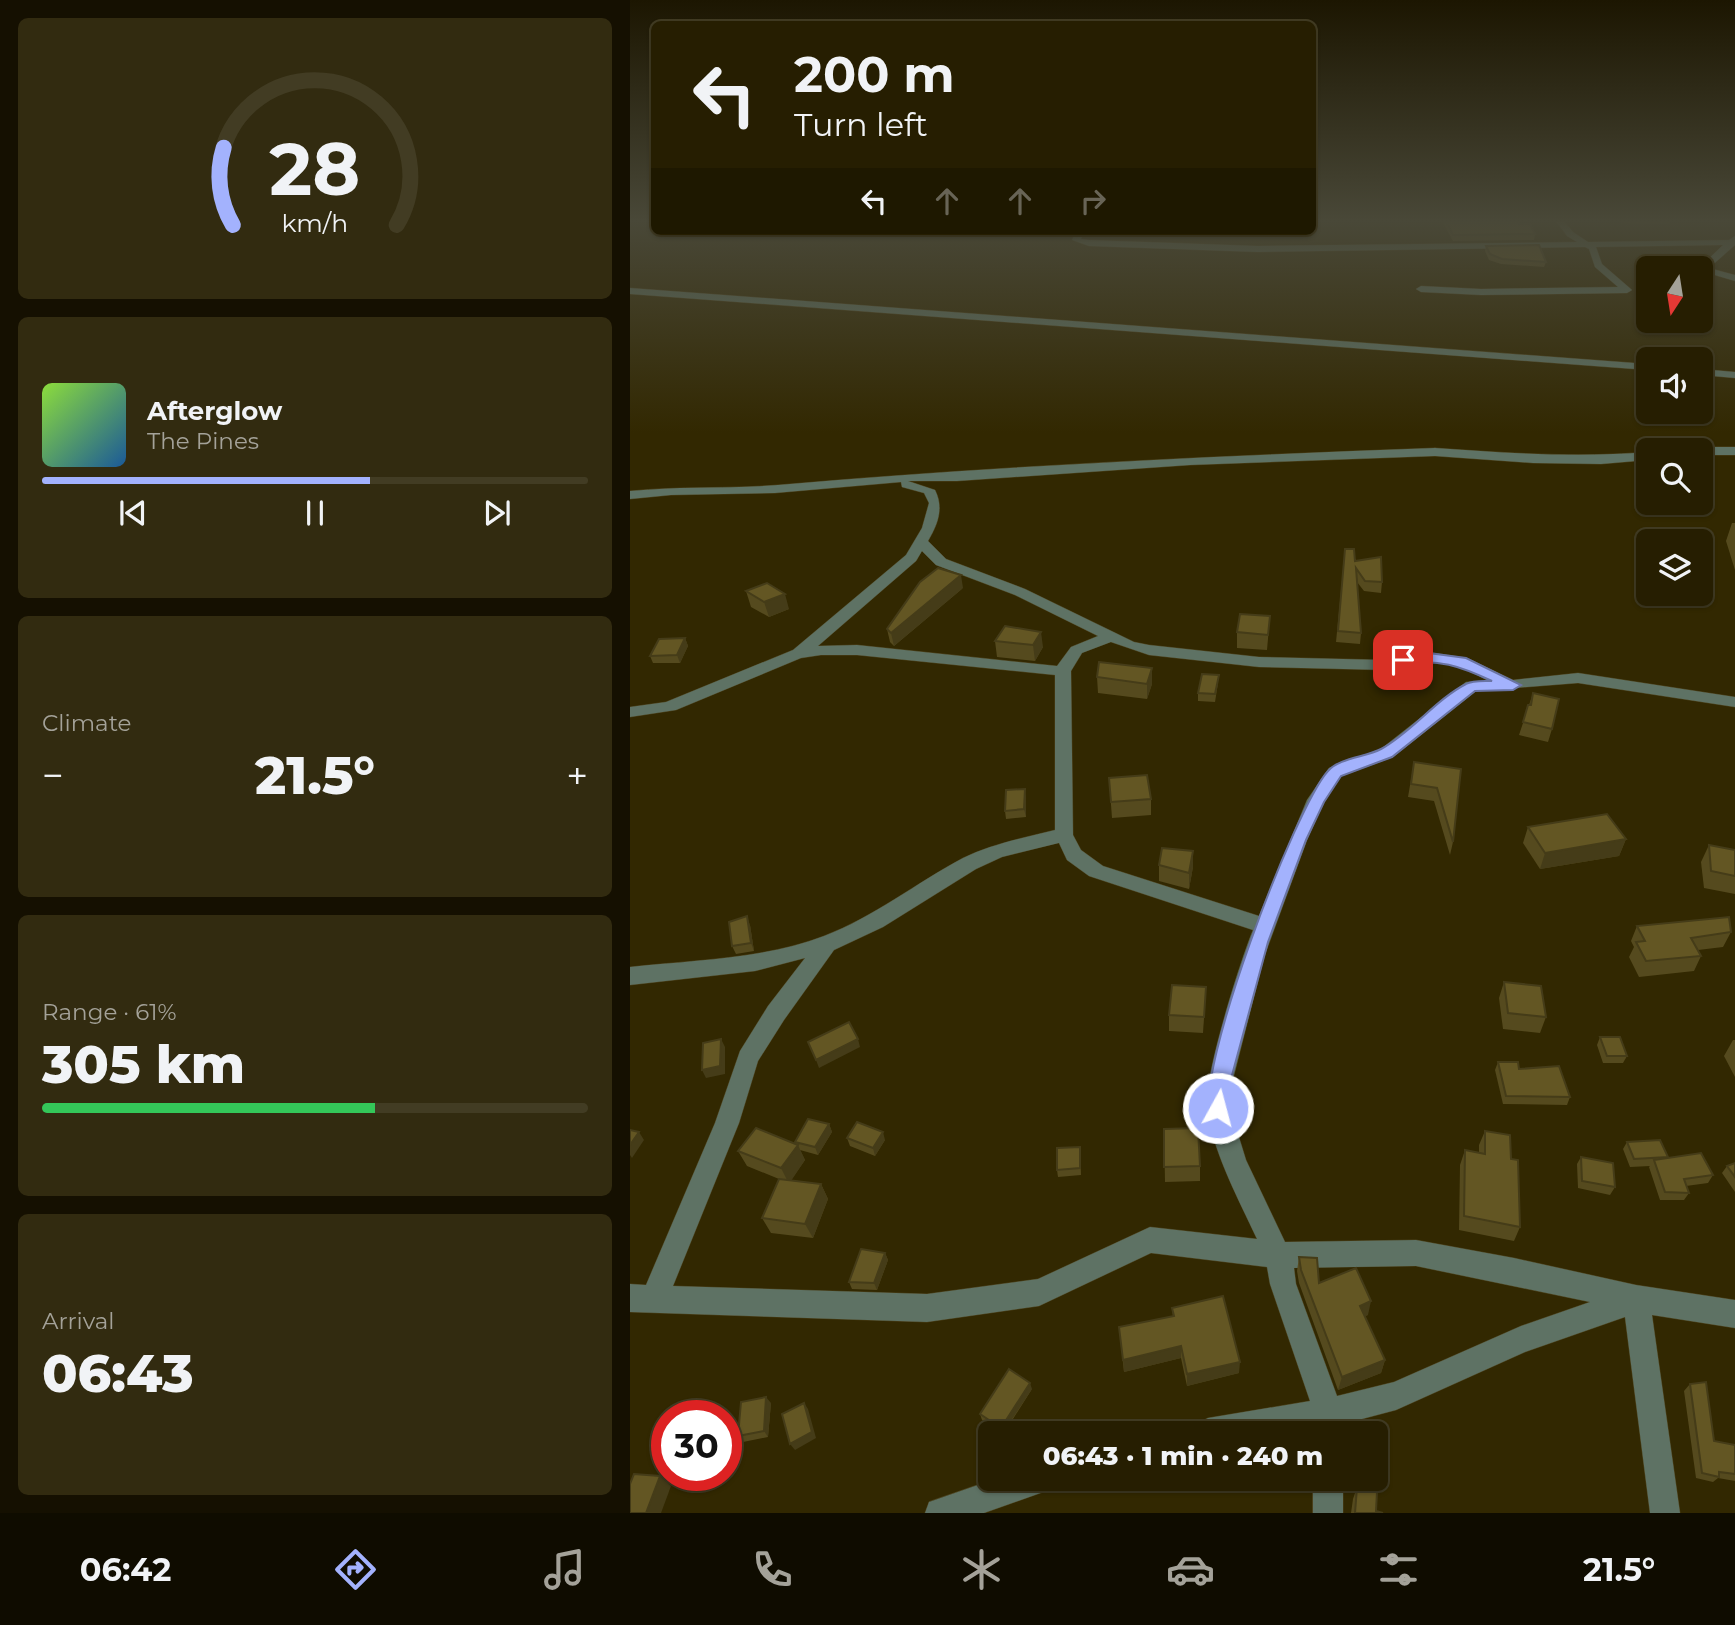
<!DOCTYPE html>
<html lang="en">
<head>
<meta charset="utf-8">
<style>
	:root { --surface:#261e01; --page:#322b10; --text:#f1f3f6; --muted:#a4a299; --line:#423c23; --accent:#a3b2fd }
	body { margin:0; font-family:Montserrat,sans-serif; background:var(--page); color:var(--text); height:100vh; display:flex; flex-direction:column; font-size:26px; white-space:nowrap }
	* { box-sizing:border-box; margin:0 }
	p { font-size:23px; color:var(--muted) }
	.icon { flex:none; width:38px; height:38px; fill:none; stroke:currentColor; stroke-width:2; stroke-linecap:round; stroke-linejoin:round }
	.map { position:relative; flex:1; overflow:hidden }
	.drawer { display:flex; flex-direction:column; gap:18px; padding:18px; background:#151001; width:630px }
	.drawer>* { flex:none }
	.hud { position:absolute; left:21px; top:21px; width:665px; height:214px; border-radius:10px; box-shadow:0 2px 5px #0004,0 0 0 2px var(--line); background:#261e01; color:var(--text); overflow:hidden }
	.needle { width:46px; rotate:192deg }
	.buttons { position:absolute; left:1006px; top:256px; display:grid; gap:14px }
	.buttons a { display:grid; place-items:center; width:77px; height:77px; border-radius:10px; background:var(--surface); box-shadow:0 2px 5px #0004,0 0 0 2px var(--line); font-size:35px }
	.speed { position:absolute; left:21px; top:1400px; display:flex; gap:14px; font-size:35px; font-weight:700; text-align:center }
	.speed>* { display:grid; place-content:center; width:91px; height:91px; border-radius:50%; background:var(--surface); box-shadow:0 2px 5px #0004,0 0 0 2px var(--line); line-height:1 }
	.speed .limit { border:10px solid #d22; background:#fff; color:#111 }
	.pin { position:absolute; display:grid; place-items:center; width:60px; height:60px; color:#fff; margin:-30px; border-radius:14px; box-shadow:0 4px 10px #0006 }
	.me { position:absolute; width:77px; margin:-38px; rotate:7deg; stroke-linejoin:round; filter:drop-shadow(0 0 5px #0008) }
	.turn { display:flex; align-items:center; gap:24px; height:147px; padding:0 28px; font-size:32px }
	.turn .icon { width:91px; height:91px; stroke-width:2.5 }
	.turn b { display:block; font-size:49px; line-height:60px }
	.lanes { display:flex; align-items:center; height:66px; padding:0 28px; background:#0003; justify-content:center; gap:35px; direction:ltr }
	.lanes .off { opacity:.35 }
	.big { font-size:52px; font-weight:800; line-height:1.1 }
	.drawer .tile { flex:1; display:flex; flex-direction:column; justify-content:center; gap:10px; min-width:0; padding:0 24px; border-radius:10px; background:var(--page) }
	.drawer .dial { align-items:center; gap:0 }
	.dial svg { height:182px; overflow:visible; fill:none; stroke:var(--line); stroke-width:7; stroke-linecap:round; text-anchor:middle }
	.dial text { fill:var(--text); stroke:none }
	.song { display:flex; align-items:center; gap:21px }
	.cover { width:84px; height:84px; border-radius:10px; background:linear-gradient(135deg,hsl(90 70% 55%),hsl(210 70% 35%)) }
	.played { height:7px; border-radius:4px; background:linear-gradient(90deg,var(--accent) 60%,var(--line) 60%) }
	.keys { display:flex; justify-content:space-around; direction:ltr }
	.heat { display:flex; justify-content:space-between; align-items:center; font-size:38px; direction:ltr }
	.charge { height:10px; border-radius:5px; background:linear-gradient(90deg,#34c759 61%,var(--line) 0) }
	.trip { position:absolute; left:348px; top:1421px; width:410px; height:70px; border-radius:10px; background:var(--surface); box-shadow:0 2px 5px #0004,0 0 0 2px var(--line); font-weight:800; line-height:70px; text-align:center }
	.dock { display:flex; height:112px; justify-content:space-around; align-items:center; background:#0f0c00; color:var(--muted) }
	.dock .icon { width:49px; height:49px }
	.dock .selected { color:var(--accent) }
	.dock b { font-size:32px; color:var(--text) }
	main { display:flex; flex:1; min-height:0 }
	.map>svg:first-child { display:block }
</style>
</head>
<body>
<main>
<section class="drawer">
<div class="tile dial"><svg viewBox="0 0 100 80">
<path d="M14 69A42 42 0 1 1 86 69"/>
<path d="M14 69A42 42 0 0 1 10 35" stroke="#a3b2fd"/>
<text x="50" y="56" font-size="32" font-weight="700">28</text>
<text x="50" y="72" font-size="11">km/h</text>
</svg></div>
<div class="tile">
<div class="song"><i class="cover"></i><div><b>Afterglow</b><p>The Pines</p></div></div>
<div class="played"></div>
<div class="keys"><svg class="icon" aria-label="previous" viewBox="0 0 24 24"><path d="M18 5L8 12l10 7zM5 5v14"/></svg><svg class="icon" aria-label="pause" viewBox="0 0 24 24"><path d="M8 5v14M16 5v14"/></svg><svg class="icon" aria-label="next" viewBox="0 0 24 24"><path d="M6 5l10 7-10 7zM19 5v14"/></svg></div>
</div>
<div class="tile"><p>Climate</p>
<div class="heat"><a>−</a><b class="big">21.5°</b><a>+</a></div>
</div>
<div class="tile"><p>Range · 61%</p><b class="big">305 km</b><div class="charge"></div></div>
<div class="tile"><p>Arrival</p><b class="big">06:43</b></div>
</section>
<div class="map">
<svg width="1105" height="1513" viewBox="0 0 1105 1513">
	<rect width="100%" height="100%" fill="#322801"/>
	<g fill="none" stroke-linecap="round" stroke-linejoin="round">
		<defs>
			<g id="street">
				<polygon points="926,221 934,221 943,232 958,242 1099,240 1105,236 1105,245 1079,268 1105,275 1105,281 1071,271 1069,268 1093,245 966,247 972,264 1002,290 997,293 851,295 791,292 786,289 791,286 851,289 988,287 965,267 959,249 955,247 628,252 459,246 442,240 446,231 454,231 451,239 459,240 628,246 947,242 937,236"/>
				<polygon points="0,288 1018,364 1018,370 0,294"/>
				<polygon points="1071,369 1105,372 1105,378 1071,375"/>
				<polygon points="1071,447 1105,447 1105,455 1071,455 1071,450 1066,450"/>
				<path d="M805 448C876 453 947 458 1018 452V460L971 464 903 463 805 456 560 465 327 481H278L305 490C314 508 308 524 298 541L316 559 395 589 504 642 519 645 629 657 755 660 791 651 837 658 883 680 948 673 1105 697V707L948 683 846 691 763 757 711 776 694 801 677 840 634 957 603 1079 600 1108 616 1160 655 1242 786 1240 884 1258 1006 1285 1105 1300V1328L1022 1315 1050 1513H1020L995 1317 895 1352 766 1410 713 1424V1433H683V1430L665 1433H563L568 1423 578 1418 680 1401 640 1284 637 1267 521 1253 409 1306 297 1322 0 1312V1284L16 1285 85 1123 110 1051 138 1006 175 958 125 971 0 985V967C64 960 134 959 194 936 244 917 286 883 333 858 362 844 393 838 425 830V675L227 655H191L171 658 46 710 0 717V707L36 702 163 650 276 555 292 528 299 503 294 493 272 487 271 482 145 493 41 495 0 499V491C49 486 99 489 148 485 366 466 586 456 805 448ZM292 551 306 565 385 595 468 636 441 647 427 666 227 645 188 646 286 561ZM481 642 519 655 629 667 755 670 791 661 827 665 859 681 836 682 751 749 699 768 677 800 629 916 473 866 451 850 443 835 441 671 452 653ZM429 843 437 860 459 876 623 930C610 962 572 1081 577 1111 585 1156 608 1198 627 1239L520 1227 408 1279 297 1294 43 1286 109 1123 128 1061 154 1020 204 950 253 927 346 869 372 857ZM786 1266 960 1302 891 1326 764 1382 707 1396 666 1284 664 1268Z"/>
				<polygon points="365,1479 423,1479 419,1490 354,1513 295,1513 299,1502"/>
				<rect x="683" y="1479" width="30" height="34"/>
			</g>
		</defs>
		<use href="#street" stroke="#4d431e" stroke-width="1"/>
		<use href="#street" fill="#5e7264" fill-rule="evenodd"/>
	</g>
	<g fill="#554a1e">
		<polygon points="812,221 888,221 889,224 905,234 904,240 823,241"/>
		<polygon points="991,221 1040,221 1039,224 993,223"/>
		<polygon points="856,246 916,262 914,267 871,264 859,260 855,251"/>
		<polygon points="1102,523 1105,523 1105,570 1096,541"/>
		<polygon points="715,549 725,561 752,582 751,593 734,591 727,582 731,633 730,644 706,642"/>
		<polygon points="333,588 264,646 260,642 257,629"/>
		<polygon points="116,591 159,609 139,617 121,607"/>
		<polygon points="640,616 637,650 607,648 607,632"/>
		<polygon points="375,626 413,647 405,661 367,657 365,641"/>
		<polygon points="55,638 58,646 50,663 23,663 20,656"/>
		<polygon points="467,677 522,684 517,699 468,693"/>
		<polygon points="588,683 585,702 568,701 568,693"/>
		<polygon points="903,693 922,729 918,742 889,735"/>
		<polygon points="784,762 831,769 823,842 820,855 804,801 778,797"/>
		<polygon points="479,778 521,799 521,815 482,818"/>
		<polygon points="396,797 396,817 376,819 375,811"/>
		<polygon points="898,827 996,839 989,856 910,869 893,843"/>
		<polygon points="1079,845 1105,850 1105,894 1074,888 1071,862"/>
		<polygon points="529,865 563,867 559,889 529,881"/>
		<polygon points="120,925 124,951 106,954 102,946"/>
		<polygon points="1007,926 1101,932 1093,947 1068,950 1071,956 1064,971 1009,977 999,957 1004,947 1001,941"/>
		<polygon points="874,982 916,1017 910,1033 873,1029 869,998"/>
		<polygon points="575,1003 573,1033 539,1031 539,1015"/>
		<polygon points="970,1037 997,1056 993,1063 973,1063 967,1045"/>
		<polygon points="1103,1040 1105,1040 1105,1077 1094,1056"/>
		<polygon points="868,1062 889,1069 940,1097 937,1105 873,1104 865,1070"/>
		<polygon points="199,1124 202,1132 188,1155 170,1150 175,1160 161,1180 191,1184 198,1199 183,1238 141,1233 132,1218 149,1179 117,1166 108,1151 166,1144 165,1142"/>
		<polygon points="534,1129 570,1166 570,1181 535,1182"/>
		<polygon points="855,1131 881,1159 890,1227 884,1241 829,1230 830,1165 835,1150 849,1153 849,1145"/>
		<polygon points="217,1138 255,1140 245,1156 220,1146"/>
		<polygon points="997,1142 1038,1157 1083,1175 1078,1183 1056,1186 1059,1193 1054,1200 1030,1200 1019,1167 1020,1166 1000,1167 993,1149"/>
		<polygon points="450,1147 451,1175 428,1177 427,1170"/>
		<polygon points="951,1157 985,1187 980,1195 948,1188 947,1164"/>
		<polygon points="1105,1163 1105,1192 1092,1173 1097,1166"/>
		<polygon points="255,1253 258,1260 247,1290 222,1289 219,1282"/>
		<polygon points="669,1257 689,1283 738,1315 735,1316 755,1360 751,1373 708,1390 669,1283 667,1271"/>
		<polygon points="542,1308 609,1373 557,1386 551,1358 494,1372 489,1327 543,1317"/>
		<polygon points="1060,1384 1084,1441 1105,1445 1105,1481 1088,1478 1083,1482 1066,1478 1054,1391"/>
		<polygon points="402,1389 374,1433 372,1433 352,1420 350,1414"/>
		<polygon points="141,1403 138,1437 113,1442 108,1436"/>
		<polygon points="727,1487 746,1511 753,1513 721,1513 723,1499"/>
	</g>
	<g fill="#453c18">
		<polygon points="331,575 333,588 264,646 261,633"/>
		<polygon points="155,594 159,609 139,617 134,602"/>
		<polygon points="411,632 413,647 405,661 403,645"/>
		<polygon points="55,638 58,646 50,663 47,655"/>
		<polygon points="522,668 522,684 517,699 517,684"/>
		<polygon points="395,789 396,797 396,817 394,809"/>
		<polygon points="996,839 989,856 910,869 915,853"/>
		<polygon points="563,851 563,867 559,889 559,873"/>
		<polygon points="117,916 120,925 124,951 121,943"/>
		<polygon points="91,1039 95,1047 95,1074 76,1078 72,1070"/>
		<polygon points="228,1039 230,1047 189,1068 186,1060"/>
		<polygon points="199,1124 202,1132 188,1155 185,1147"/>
		<polygon points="9,1132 14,1140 2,1158 0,1155 0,1145"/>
		<polygon points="253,1132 255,1140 245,1156 243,1148"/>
		<polygon points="168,1145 175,1160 159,1184 151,1168"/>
		<polygon points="191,1184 198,1199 183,1238 175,1224"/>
		<polygon points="255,1253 258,1260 247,1290 244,1283"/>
		<polygon points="741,1301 738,1315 727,1319 730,1306"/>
		<polygon points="551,1346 551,1358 494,1372 493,1360"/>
		<polygon points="755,1360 751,1373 708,1390 712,1377"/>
		<polygon points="610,1362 609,1373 557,1386 557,1374"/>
		<polygon points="400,1383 402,1389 373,1433 371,1428"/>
		<polygon points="136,1397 141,1403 138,1437 134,1431"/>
		<polygon points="174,1403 178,1409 186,1438 165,1450 160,1444"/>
		<polygon points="30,1476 41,1486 31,1513 16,1513"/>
	</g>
	<g fill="#635623" stroke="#453c18" stroke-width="2">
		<polygon points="816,221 888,221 889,224 900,224 905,234 823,235"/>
		<polygon points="909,245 916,262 872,259 860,254 856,246"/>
		<polygon points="715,549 724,549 725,561 751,557 752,582 735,581 726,568 731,633 708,631"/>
		<polygon points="308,568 331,575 261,633 257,629 290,582"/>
		<polygon points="137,583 155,594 134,602 116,591"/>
		<polygon points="610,614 640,616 638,635 607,632"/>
		<polygon points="375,626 411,632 403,645 365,641"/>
		<polygon points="55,638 47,655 20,656 29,639"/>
		<polygon points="469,662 522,668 517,684 467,677"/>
		<polygon points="572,674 589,675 585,694 568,693"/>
		<polygon points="903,693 929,699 922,729 893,722 898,705 901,705"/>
		<polygon points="784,762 831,769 823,842 807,788 781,784"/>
		<polygon points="517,775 521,799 481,802 479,778"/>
		<polygon points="395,789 394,809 375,811 376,790"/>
		<polygon points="977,814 996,839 915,853 898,827"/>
		<polygon points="1079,845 1105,850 1105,876 1081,871"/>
		<polygon points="532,848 563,851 559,873 529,865"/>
		<polygon points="117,916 121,943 102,946 99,922"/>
		<polygon points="1099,917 1101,932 1061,938 1071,956 1016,961 1006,942 1015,941 1007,926"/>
		<polygon points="874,982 911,986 916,1017 878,1013"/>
		<polygon points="542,985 576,987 574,1017 539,1015"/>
		<polygon points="219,1022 228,1039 186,1060 178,1042"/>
		<polygon points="970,1037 990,1037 997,1056 977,1056"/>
		<polygon points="91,1039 90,1066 72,1070 73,1043"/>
		<polygon points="868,1062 888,1062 889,1069 929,1066 940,1097 876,1096"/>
		<polygon points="178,1119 199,1124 185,1147 165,1142"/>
		<polygon points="227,1122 253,1132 243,1148 217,1138"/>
		<polygon points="126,1128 168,1145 151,1168 108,1151"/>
		<polygon points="568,1128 570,1166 534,1167 534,1129"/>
		<polygon points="0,1130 9,1132 0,1145"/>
		<polygon points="855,1131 880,1135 881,1159 888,1160 890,1227 834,1216 835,1150 855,1154"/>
		<polygon points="1030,1140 1038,1157 1004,1159 997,1142"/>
		<polygon points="450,1147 450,1168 427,1170 427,1148"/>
		<polygon points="1071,1153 1083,1175 1054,1179 1059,1193 1035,1192 1024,1160"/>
		<polygon points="951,1157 983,1163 985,1187 952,1181"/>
		<polygon points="1105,1163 1105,1177 1097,1166"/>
		<polygon points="149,1179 191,1184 175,1224 132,1218"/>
		<polygon points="231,1249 255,1253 244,1283 219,1282"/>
		<polygon points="669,1257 687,1258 689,1283 726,1268 741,1301 730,1306 755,1360 712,1377 671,1270"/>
		<polygon points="593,1296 610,1362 557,1374 551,1346 493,1360 489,1327 544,1316 542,1308"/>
		<polygon points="379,1369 400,1383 371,1428 350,1414"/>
		<polygon points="1076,1382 1084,1441 1105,1445 1105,1474 1089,1472 1089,1477 1072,1473 1060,1384"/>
		<polygon points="136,1397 134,1431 108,1436 111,1402"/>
		<polygon points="174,1403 182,1432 160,1444 152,1414"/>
		<polygon points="4,1474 30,1476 16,1513 0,1513 0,1484"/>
		<polygon points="727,1487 747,1492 746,1511 753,1513 725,1513"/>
	</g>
	<linearGradient id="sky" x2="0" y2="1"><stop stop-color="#1c1601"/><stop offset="0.51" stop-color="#494838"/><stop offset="1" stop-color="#494838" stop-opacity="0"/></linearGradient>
	<rect width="1105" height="433" fill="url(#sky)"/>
	<path fill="#a3b2fd" stroke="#6a74a4" stroke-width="2" d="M791 652 836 658 891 685 883 690 845 691 762 757 711 776 694 802 676 840 638 942 601 1079 599 1108 596 1115 588 1118 581 1115C563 1076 665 807 698 771 709 758 736 757 751 749 782 732 805 700 836 684 843 680 854 681 862 681 832 667 806 657 773 665L766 660 768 657Z"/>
</svg>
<div class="buttons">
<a><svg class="needle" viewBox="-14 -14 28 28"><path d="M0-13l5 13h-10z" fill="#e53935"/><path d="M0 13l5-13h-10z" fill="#a4a299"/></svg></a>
<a><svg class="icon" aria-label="sound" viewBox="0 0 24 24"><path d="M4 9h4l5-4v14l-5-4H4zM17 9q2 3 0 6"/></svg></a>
<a><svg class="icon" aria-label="search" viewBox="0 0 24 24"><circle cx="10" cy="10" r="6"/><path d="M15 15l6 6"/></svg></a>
<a><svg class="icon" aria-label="layers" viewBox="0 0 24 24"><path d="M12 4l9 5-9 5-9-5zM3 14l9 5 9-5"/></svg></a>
</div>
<div class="speed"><div class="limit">30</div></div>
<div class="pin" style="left:773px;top:660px;background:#d93025"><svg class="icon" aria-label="arrive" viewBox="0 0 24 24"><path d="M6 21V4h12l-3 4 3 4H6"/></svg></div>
<svg class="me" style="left:588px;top:1108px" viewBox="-20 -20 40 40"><circle r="17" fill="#a3b2fd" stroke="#fff" stroke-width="3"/><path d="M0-11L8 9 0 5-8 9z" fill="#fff"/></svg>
<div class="trip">06:43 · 1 min · 240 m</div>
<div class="hud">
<div class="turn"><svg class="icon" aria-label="left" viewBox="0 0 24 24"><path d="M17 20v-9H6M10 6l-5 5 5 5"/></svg><div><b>200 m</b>Turn left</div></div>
<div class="lanes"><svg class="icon" aria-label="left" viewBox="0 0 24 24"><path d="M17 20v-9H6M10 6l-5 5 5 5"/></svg><svg class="icon off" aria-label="ahead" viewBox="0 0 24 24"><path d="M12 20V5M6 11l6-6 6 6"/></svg><svg class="icon off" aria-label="ahead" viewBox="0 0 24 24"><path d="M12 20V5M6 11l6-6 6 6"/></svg><svg class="icon off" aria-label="right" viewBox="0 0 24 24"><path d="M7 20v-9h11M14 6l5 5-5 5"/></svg></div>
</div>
</div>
</main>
<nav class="dock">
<b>06:42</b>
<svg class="icon selected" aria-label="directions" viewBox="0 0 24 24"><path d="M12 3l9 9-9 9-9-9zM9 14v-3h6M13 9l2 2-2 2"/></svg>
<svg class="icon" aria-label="music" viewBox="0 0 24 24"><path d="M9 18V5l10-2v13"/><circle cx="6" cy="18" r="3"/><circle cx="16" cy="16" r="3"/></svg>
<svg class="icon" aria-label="phone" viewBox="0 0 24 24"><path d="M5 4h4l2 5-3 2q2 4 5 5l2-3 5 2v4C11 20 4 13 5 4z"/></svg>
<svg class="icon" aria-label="climate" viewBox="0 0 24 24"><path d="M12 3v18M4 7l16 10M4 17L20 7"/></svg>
<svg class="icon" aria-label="car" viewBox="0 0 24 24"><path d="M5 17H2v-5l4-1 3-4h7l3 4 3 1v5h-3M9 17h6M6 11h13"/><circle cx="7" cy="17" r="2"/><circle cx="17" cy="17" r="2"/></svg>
<svg class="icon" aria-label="filters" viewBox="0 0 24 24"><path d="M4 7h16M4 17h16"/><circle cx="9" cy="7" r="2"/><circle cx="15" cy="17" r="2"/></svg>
<b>21.5°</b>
</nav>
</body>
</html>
